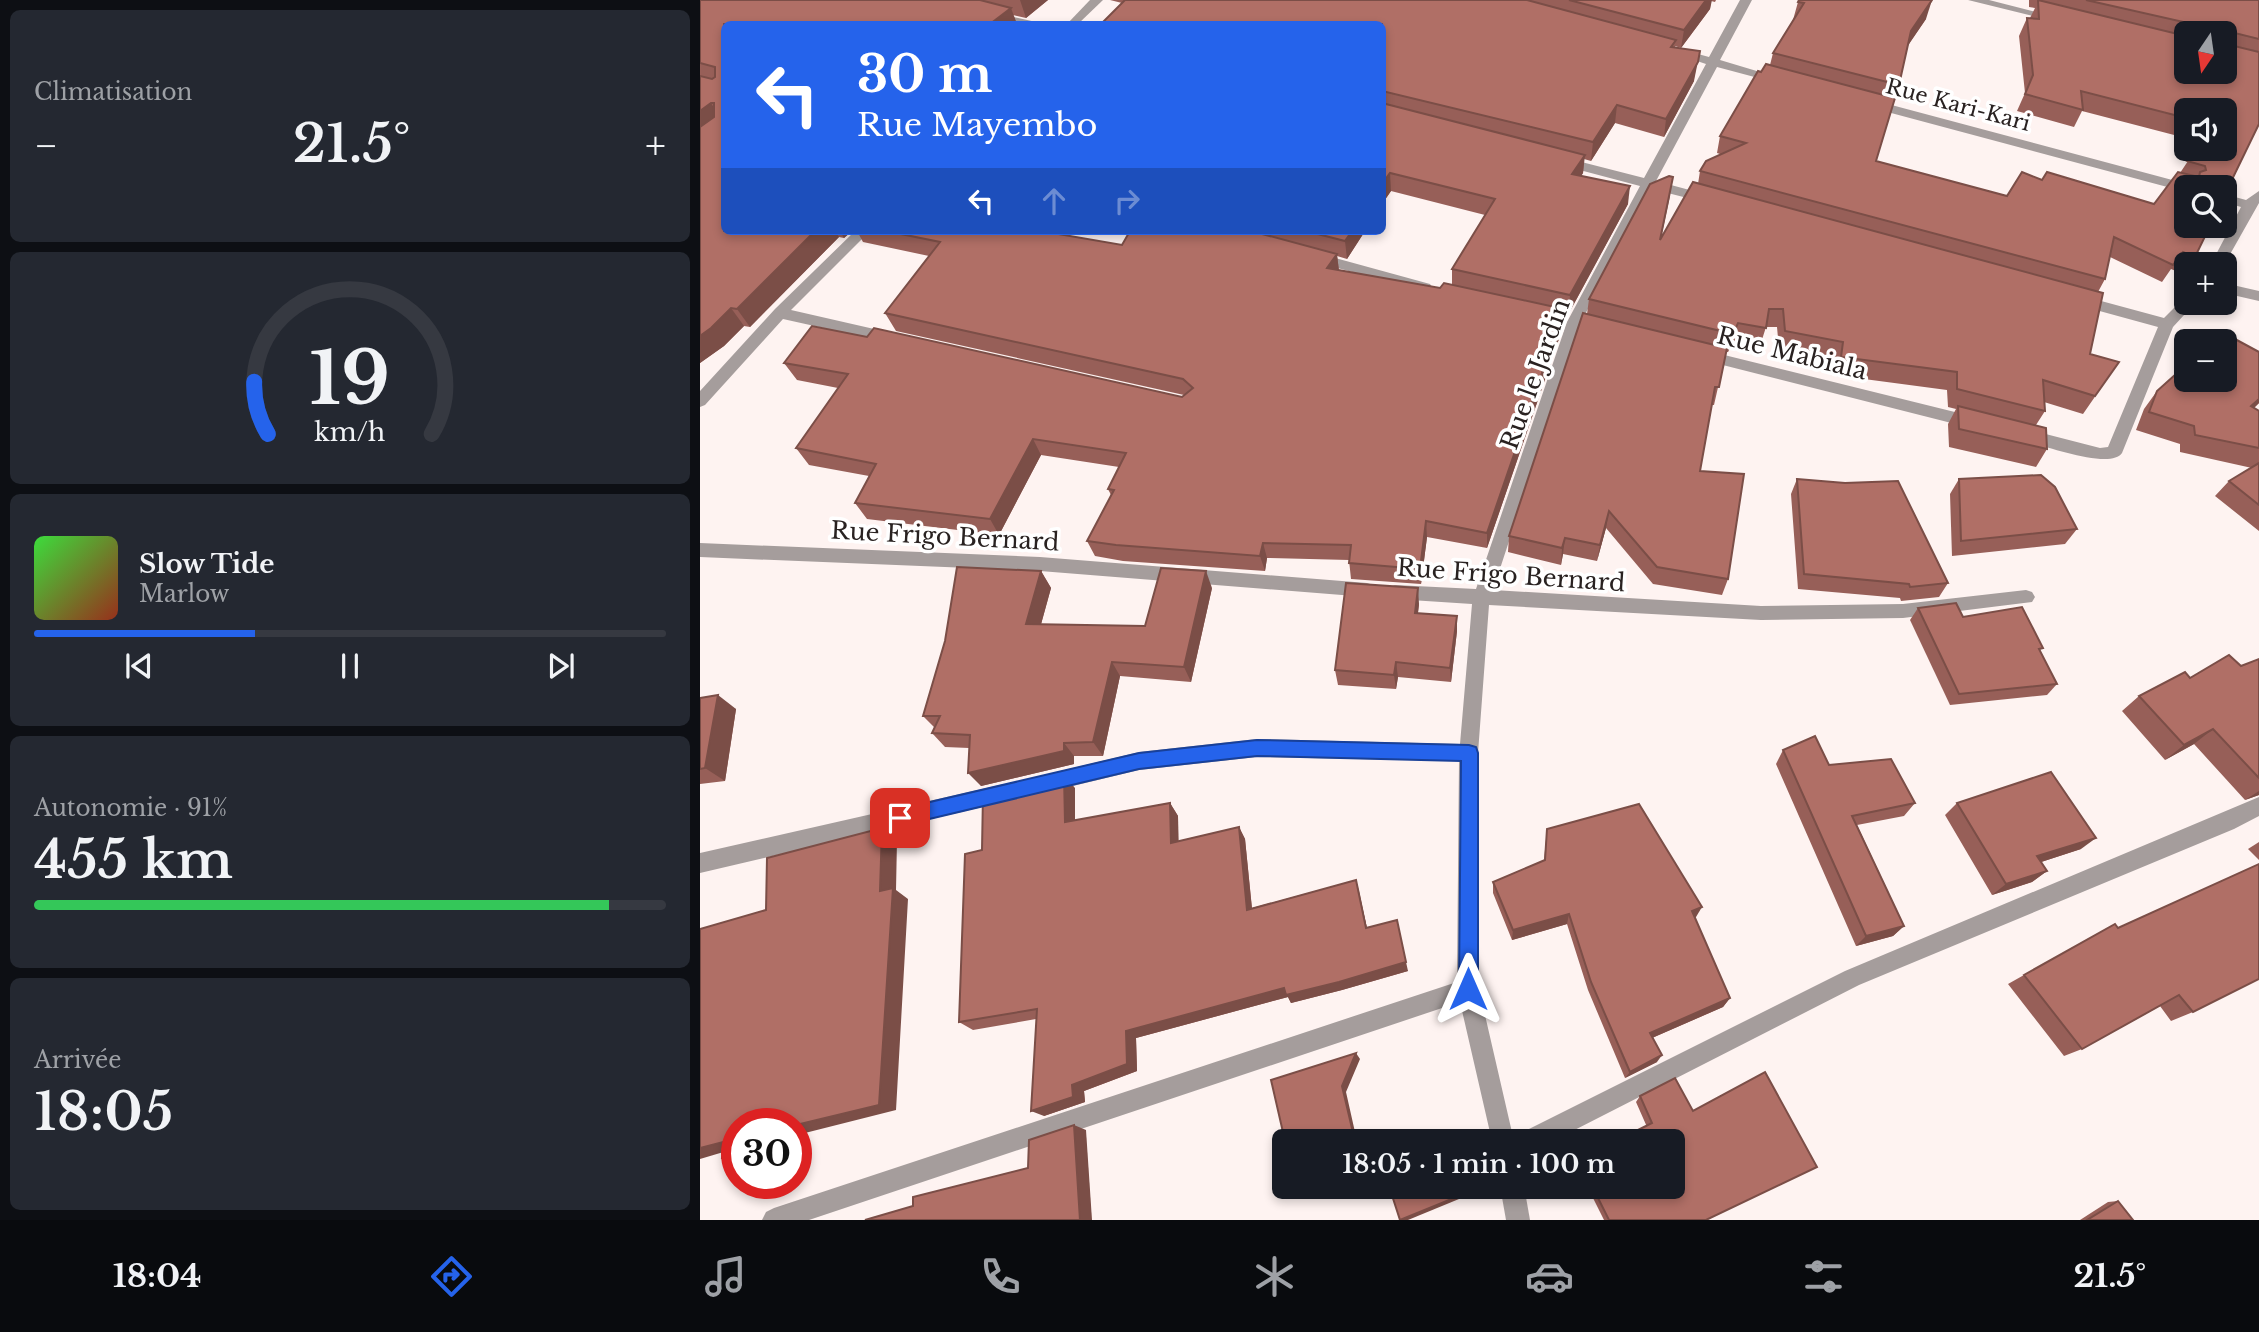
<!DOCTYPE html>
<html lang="fr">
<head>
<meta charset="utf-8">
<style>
	:root { --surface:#171b24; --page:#242831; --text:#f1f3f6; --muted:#9ea1a6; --line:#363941; --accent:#2563eb }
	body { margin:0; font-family:"Libre Baskerville",serif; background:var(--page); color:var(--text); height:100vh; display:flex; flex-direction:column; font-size:26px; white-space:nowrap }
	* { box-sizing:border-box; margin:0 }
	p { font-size:23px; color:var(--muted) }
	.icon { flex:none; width:38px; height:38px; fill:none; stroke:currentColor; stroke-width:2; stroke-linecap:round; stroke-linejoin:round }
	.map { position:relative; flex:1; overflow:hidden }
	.side { display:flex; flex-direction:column; gap:10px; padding:10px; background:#0d0f14; width:700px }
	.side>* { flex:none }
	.guide { position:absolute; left:21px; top:21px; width:665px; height:214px; border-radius:10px; box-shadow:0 4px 10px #0003; background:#2563eb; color:#fff; overflow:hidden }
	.needle { width:46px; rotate:193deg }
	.buttons { position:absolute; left:1474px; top:21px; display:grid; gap:14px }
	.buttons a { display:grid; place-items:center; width:63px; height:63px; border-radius:10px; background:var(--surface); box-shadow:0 4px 10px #0003; font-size:35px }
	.speed { position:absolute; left:21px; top:1108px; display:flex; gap:14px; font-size:35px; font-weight:700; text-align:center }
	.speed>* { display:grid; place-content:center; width:91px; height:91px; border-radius:50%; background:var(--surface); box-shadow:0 4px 10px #0003; line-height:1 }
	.speed .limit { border:10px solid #d22; background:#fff; color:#111 }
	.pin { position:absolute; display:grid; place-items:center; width:60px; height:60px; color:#fff; margin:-30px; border-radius:14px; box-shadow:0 4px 10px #0006 }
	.me { position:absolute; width:77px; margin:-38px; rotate:0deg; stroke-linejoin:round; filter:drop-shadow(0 0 5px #0008) }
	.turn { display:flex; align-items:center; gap:24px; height:147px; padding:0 21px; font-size:32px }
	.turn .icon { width:91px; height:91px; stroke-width:2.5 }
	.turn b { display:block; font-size:49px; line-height:60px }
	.lanes { display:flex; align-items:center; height:66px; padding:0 21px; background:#0003; justify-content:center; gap:35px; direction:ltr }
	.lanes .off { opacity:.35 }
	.big { font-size:52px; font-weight:600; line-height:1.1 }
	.side .card { flex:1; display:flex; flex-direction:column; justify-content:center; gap:10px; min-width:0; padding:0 24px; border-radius:10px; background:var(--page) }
	.side .dial { align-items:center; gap:0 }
	.dial svg { height:182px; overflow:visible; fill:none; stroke:var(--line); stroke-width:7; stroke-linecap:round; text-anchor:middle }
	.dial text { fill:var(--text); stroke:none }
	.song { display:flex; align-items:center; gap:21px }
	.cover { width:84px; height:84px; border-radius:10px; background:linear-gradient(135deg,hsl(120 70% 55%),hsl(10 70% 35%)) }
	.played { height:7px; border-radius:4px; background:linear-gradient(90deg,var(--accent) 35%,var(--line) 35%) }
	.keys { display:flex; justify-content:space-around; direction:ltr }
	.heat { display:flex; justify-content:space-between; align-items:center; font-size:38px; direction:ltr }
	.charge { height:10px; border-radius:5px; background:linear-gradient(90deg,#34c759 91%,var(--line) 0) }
	.trip { position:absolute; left:572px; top:1129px; width:413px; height:70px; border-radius:10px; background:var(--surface); box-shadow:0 4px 10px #0003; font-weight:600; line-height:70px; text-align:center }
	.tabs { display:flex; height:112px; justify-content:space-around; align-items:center; background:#090b0e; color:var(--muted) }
	.tabs .icon { width:49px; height:49px }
	.tabs .selected { color:var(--accent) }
	.tabs b { font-size:32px; color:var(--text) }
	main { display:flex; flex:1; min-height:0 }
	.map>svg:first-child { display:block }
</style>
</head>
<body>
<main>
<section class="side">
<div class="card"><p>Climatisation</p>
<div class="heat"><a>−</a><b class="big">21.5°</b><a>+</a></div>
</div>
<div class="card dial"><svg viewBox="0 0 100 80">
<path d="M14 69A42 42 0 1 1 86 69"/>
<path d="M14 69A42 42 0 0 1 8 46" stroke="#2563eb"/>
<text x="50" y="56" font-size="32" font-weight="700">19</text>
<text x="50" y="72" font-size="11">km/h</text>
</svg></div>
<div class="card">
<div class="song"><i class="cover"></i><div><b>Slow Tide</b><p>Marlow</p></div></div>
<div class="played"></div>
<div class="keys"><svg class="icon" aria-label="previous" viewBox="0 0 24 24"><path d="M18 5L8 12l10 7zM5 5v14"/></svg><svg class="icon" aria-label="pause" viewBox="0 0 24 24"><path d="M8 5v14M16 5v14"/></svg><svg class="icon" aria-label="next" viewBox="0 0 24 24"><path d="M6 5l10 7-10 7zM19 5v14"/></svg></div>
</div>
<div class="card"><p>Autonomie · 91%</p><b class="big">455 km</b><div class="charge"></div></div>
<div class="card"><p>Arrivée</p><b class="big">18:05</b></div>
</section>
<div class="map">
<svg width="1559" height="1220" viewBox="0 0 1559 1220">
	<rect width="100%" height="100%" fill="#fef3f1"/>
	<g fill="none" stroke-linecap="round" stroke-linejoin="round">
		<g fill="#a59d9c" fill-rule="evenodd">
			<polygon points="390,0 403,0 378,24 367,24"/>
			<polygon points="1040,0 1052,0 1020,60 1083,79 1077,83 1017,67 956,181 1012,196 1014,199 1007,203 952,189 881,322 793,590 1061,606 1203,604 1326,590 1332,592 1335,597 1332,602 1203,618 1061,620 789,605 778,753 779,989 814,1141 792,1141 760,1002 109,1220 62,1220 66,1212 74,1208 757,982 759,761 557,757 439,770 344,793 337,790 334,784 337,778 344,775 439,752 557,739 760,744 772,604 695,599 689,597 686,592 689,587 695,585 776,589 867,322 940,186 857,164 855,161 862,157 944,178 1006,64 970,52 976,48 1009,57"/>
			<polygon points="1268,0 1289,0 1359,18 1353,21"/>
			<polygon points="292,12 336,22 338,24 319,24 288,17 288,13"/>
			<polygon points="1169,99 1491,185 1492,187 1486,187 1486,192 1165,106 1165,100"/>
			<polygon points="1559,191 1559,203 1524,265 1511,264 1541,207 1524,202 1524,194 1546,200"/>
			<polygon points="155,231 170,231 91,310 196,334 198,338 196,342 191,343 83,319 5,405 0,407 0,391 75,309"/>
			<polygon points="617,253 730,284 732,287 725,292 612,261 612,255"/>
			<polygon points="1524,283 1559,291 1559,301 1524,293"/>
			<path d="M1379 295 1464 318 1483 299H1486V303H1495L1473 327 1422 453C1411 470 1345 446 1326 441L1318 435 1326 429 1400 448 1408 447 1458 327 1374 304 1372 300 1374 296Z"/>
			<polygon points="1004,350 1275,417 1283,423 1275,429 999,359 997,355"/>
			<polygon points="0,543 340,557 667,583 673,585 676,590 673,595 667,597 340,571 0,557"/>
			<polygon points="304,784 311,787 314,793 311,799 304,802 0,873 0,853"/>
			<polygon points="1559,797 1559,816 1534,829 1159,985 853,1141 818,1141 821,1133 1145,971"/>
			<polygon points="800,1186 824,1186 830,1220 806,1220"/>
		</g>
	</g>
	<g fill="#975f58" fill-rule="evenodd">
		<polygon points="0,0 348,0 326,18 313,15 317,24 24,24 24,231 152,231 144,238 139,237 50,327 44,326 24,346 0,363"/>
		<polygon points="410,0 1016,0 1015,2 1011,1 1010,9 981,48 975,46 994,81 964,137 915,123 891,161 884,159 883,173 881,176 928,204 869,313 864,312 863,327 787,548 727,537 721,584 651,579 649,560 567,558 565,571 423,561 395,556 387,541 411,495 408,489 419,467 341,455 299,535 167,519 155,503 169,476 109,465 96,448 138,388 97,380 84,363 482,397 484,395 196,331 185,313 229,256 163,242 157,231 341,231 422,245 430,231 665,231 647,259 637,256 639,270 740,288 752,285 752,269 785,215 691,191 682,204 682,24 422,3"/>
		<path d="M1329 0H1559V124L1495 257 1490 264H1486V270L1483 274 1471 269 1462 282 1410 257 1405 279 1398 292 1390 354 1419 362 1383 414 1344 402 1345 411 1336 425 1347 449 1336 467 1249 447 1248 424 1256 409 1248 407 1247 390 1134 375 1136 360 1079 349 1077 327H1066L1060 346 1033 341 1028 352H1026L1014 405H1012L1000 471 1028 579 1022 595 953 584 906 528 897 561 863 554 861 565 808 552 809 536 887 314 889 299 970 196 961 238 998 184 1000 171 1020 154 1017 153 1020 136 1061 72 1070 65 1073 53 1093 20 1098 2 1226 19 1208 45 1199 85 1176 161 1307 196 1342 180 1454 204 1480 173 1496 149H1494H1524L1486 110V146L1475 142 1478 136 1382 111 1374 127 1317 111 1325 93 1319 36 1327 18H1330L1335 8 1329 7ZM1486 33H1524L1486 72Z"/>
		<polygon points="1559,352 1559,403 1554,408 1559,411 1559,531 1515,496 1529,481 1552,468 1480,452 1480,444 1436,430 1444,409 1457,391"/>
		<polygon points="1097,479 1248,583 1239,597 1201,601 1200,598 1098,589 1091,494"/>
		<polygon points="1259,479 1377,529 1365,544 1252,556 1250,494"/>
		<polygon points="341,571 351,588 341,624 445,626 512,588 491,682 420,676 403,756 374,756 374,764 281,786 269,748 245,747 232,733 235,728 223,716"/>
		<polygon points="719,604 718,613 757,631 751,682 698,677 696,689 638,685 635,670"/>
		<polygon points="1218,608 1263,617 1340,651 1357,684 1347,695 1250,705 1210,620"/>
		<polygon points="1559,659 1559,795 1545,800 1494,744 1465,760 1422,711 1439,696 1490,678 1541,666"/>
		<polygon points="0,698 36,709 25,781 0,784"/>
		<polygon points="1083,750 1129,765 1215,803 1204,816 1157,825 1204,926 1193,936 1156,946 1076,764"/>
		<polygon points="375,788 375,820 470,803 478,816 478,841 539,827 545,839 552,908 656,880 667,928 708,971 642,990 591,1003 588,997 436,1038 437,1071 384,1091 385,1102 344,1116 336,1019 273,1030 259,1022 282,850"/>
		<polygon points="1257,803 1381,849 1341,862 1347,871 1332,882 1292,895 1245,815"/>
		<polygon points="847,829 996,917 995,918 1030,998 1023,1007 952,1038 957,1062 925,1078 888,990 867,924 812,940 793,893 793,882 844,860"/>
		<polygon points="1559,842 1559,860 1548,849"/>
		<polygon points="1559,864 1493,1012 1471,1021 1460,1006 1382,1049 1364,1056 1308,984 1324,975 1418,928"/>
		<polygon points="940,1096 1006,1220 904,1220 887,1186 973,1186 936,1102"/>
		<polygon points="1418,1201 1433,1220 1380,1220 1408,1202"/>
	</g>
	<g fill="#7b4e47">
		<polygon points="320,0 348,0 326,18"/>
		<polygon points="1006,0 1012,0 1010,9 981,48 984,30"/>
		<polygon points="1232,0 1226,19 1205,50 1211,31"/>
		<polygon points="311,8 317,24 290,24"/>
		<polygon points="1000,51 994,81 964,137 966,119"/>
		<polygon points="11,103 22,121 0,138 0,111"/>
		<polygon points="917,105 915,123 891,161 893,142"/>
		<polygon points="885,155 883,173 871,192 872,174"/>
		<polygon points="690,173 691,191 682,204 682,184"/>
		<polygon points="930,186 928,204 869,313 870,295"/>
		<polygon points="115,231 135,231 139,237 50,327 37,309"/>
		<polygon points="140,231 152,231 144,238"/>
		<polygon points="652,231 665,231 647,259 645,241"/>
		<polygon points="637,254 639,272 627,268"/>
		<polygon points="31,308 44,326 24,346 0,363 0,336"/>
		<polygon points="864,309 863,327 787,548 787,533"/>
		<polygon points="1038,323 1033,341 1028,352 1033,334"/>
		<polygon points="1559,399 1559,403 1536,424 1551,406"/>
		<polygon points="333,439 341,455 299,535 290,519"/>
		<polygon points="909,511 906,528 897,561 900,545"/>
		<polygon points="726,521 727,537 721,584 720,569"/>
		<polygon points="865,538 863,554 861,565 862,548"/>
		<polygon points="563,543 567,558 565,571 560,556"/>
		<polygon points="341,571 351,588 337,639 326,624"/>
		<polygon points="506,571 512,588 491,682 484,667"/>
		<polygon points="718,588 719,604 716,628 715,613"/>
		<polygon points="757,616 757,631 751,682 750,668"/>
		<polygon points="412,662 420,676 403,756 393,742"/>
		<polygon points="696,662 698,677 696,689 694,675"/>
		<polygon points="18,695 36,709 25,781 5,768"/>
		<polygon points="1513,729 1494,744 1465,760 1484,745"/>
		<polygon points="364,743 374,756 374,764 281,786 268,773"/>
		<polygon points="364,775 375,788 375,834 365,822"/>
		<polygon points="1559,791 1559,795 1545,800"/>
		<polygon points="470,803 478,816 479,854 471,843"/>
		<polygon points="539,827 545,839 553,920 547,910"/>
		<polygon points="182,828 197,840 196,890 208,899 196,1110 101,1134 100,1146 96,1147 96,1125 180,891"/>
		<polygon points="1396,838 1381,849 1323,868 1337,856"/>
		<polygon points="1347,871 1332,882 1292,895 1306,884"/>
		<polygon points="656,880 659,891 669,938 666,928"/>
		<polygon points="1002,907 996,917 986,922 992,911"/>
		<polygon points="869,914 867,924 812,940 813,930"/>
		<polygon points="1204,926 1193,936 1156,946 1166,936"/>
		<polygon points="706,962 708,971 642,990 591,1003 588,997 436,1038 437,1071 384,1091 385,1102 344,1116 331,1111 372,1085 426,1031 584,988"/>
		<polygon points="1030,998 1023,1007 945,1041 950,1033"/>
		<polygon points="656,1053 660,1059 646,1092 657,1141 655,1141 642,1086"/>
		<polygon points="962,1055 957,1062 925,1078 930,1072"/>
		<polygon points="374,1125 386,1130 392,1220 380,1220"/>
		<polygon points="23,1142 37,1148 0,1159 0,1148"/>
		<polygon points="37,1154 37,1161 22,1158"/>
		<polygon points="759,1196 759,1199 708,1220 700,1220"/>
	</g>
	<g fill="#b06f66" stroke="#7b4e47" stroke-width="2">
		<polygon points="0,0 280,0 311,8 290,24 24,24 24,231 115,231 37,309 31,308 11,328 0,336 0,127 14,117 14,103 11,103 0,111 0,76 12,79 15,77 15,67 0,63"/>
		<polygon points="425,0 827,0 976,40 971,47 1000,51 998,62 966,119 917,105 893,142 682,91 682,24 401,24"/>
		<polygon points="869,0 1006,0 984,30"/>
		<polygon points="1099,0 1232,0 1211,31 1199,85 1073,53 1104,3 1098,2"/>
		<polygon points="1338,0 1486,36 1486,72 1524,72 1524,33 1498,33 1497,25 1386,0 1559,0 1559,39 1535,33 1532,35 1534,46 1559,52 1559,124 1524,196 1524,187 1486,187 1486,226 1510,226 1495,257 1483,252 1473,265 1414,237 1405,279 1000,171 1006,161 1046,143 1020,136 1058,71 1061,72 1066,64 1195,98 1176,161 1307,196 1322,172 1342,180 1347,172 1454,204 1478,172 1499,177 1500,172 1506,170 1505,166 1487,161 1496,149 1524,149 1524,110 1486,110 1486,118 1381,91 1383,110 1325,94 1333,75 1327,18 1339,19"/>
		<polygon points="682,103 885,155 872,174 930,186 870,295 752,269 795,199 690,173 682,184"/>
		<polygon points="969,176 973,177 960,240 993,182 1403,293 1390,354 1419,362 1395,396 1343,380 1345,411 1257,389 1257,372 1141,357 1143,342 1085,331 1083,309 1069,309 1066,328 1038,323 1033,334 889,299 950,184"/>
		<polygon points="186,231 341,231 422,245 430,231 551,231 637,254 627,268 740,288 744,283 864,309 787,533 726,521 720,569 649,563 651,545 563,543 560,556 416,545 387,541 414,490 408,489 426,453 333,439 290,519 155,503 176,464 96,448 148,374 84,363 112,326 167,337 174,328 482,397 493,388 483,379 185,313 240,242"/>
		<polygon points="606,231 652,231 645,241"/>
		<polygon points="883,313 1027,348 1019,387 1015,387 1000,471 1044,474 1028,579 957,567 909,511 900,545 865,538 862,548 809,536"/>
		<polygon points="1522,332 1559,352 1559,399 1551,406 1559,411 1559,448 1495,435 1494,426 1449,412 1457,391 1486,365 1486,380 1524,380 1524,341 1512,341"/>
		<polygon points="1258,406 1346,428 1347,449 1259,429"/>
		<polygon points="1559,463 1559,505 1529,481"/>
		<polygon points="1341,475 1355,487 1377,529 1261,541 1259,479"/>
		<polygon points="1097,479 1145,483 1198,481 1248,583 1210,587 1209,584 1104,574"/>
		<polygon points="257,567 341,571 326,624 445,626 461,568 506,571 484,667 412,662 393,742 364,743 364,751 268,773 270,735 232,733 240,716 223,716 245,641"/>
		<polygon points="646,583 718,588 715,613 757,616 750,668 696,662 694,675 635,670"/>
		<polygon points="1256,603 1263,617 1322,607 1343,648 1339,649 1357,684 1259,694 1218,608"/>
		<polygon points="1529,655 1541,666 1559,659 1559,778 1513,729 1484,745 1439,696 1485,672 1490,678"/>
		<polygon points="18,695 5,768 0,769 0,698"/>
		<polygon points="1115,736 1129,765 1191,759 1215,803 1152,816 1204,926 1166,936 1083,750"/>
		<polygon points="1351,772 1396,838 1337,856 1347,871 1306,884 1257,803"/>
		<polygon points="364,775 365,822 470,803 471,843 539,827 547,910 656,880 666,928 697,920 706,962 639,982 586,995 584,988 426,1031 427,1064 372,1085 373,1097 331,1111 337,1009 259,1022 265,854 282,850 283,794"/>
		<polygon points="939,804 1002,907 992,911 1030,998 950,1033 962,1055 930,1072 891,982 869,914 813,930 793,882 845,860 847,829"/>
		<polygon points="182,828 180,891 193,888 179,1105 96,1125 96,1124 37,1124 37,1154 22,1158 23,1142 0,1148 0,929 66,910 67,858"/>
		<polygon points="1559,864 1559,979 1493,1012 1479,995 1382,1049 1324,975 1415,924 1418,928"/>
		<polygon points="656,1053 642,1086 655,1141 585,1141 571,1080"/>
		<polygon points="1065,1072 1117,1167 1006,1220 909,1220 892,1186 973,1186 973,1141 916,1141 952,1123 940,1096 975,1078 993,1111"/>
		<polygon points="374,1125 380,1220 165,1220 213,1206 213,1197 328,1168 329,1140"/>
		<polygon points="689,1186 755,1186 759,1196 700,1220"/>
		<polygon points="1418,1201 1433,1220 1387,1220"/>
	</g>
	<polygon fill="#2563eb" stroke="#184099" stroke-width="2" points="557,740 769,745 776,747 778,753 778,989 775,996 768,999 761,996 759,989 761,761 557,756 439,769 200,826 193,824 191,818 193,812 200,809 439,753"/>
	<g text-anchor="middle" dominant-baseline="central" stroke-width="7" stroke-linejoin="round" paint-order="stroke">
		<g font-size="21" fill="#292221" stroke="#fff">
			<text transform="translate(1258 105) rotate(15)">Rue Kari-Kari</text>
		</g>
		<g font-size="24" fill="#292221" stroke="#fff">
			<text transform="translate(1092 353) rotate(14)">Rue Mabiala</text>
			<text transform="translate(835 374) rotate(-70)">Rue le Jardin</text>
			<text transform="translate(245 536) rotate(3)">Rue Frigo Bernard</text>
			<text transform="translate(811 575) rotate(4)">Rue Frigo Bernard</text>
		</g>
	</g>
</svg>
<div class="buttons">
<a><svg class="needle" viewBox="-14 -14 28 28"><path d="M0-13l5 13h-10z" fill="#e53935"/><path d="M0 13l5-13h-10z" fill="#9ea1a6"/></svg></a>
<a><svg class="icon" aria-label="sound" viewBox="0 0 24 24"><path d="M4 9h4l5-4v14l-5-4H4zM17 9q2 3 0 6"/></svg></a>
<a><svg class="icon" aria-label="search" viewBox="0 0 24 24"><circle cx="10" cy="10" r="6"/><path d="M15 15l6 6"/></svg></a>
<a>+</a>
<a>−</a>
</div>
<div class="speed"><div class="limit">30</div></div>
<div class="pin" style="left:200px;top:818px;background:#d93025"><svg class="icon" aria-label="arrive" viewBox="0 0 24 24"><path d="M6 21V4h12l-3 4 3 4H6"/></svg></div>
<svg class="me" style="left:768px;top:989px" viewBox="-20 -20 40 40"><path d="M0-17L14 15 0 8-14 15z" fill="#2563eb" stroke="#fff" stroke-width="4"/></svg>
<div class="trip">18:05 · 1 min · 100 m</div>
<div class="guide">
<div class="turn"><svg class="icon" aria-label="left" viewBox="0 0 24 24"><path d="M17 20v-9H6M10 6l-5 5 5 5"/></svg><div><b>30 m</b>Rue Mayembo</div></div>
<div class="lanes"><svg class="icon" aria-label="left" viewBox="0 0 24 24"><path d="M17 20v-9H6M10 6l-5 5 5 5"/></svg><svg class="icon off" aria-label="ahead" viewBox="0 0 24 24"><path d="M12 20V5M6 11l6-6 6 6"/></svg><svg class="icon off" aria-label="right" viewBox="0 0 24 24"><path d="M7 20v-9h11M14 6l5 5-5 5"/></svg></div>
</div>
</div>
</main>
<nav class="tabs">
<b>18:04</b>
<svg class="icon selected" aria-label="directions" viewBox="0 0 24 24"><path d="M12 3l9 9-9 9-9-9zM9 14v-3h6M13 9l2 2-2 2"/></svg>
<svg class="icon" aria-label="music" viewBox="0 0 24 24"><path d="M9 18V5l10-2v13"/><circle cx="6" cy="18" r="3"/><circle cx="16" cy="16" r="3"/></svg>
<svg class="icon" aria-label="phone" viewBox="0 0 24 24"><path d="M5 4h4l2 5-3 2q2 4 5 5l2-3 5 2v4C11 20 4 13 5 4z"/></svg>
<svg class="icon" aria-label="climate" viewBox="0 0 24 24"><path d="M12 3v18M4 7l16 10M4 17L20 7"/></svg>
<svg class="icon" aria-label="car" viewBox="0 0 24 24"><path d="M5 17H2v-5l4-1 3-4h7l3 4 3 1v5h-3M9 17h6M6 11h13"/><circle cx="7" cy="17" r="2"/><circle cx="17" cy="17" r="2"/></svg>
<svg class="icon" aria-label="filters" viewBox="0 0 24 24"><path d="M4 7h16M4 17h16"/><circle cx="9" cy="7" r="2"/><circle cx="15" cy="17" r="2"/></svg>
<b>21.5°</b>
</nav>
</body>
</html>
